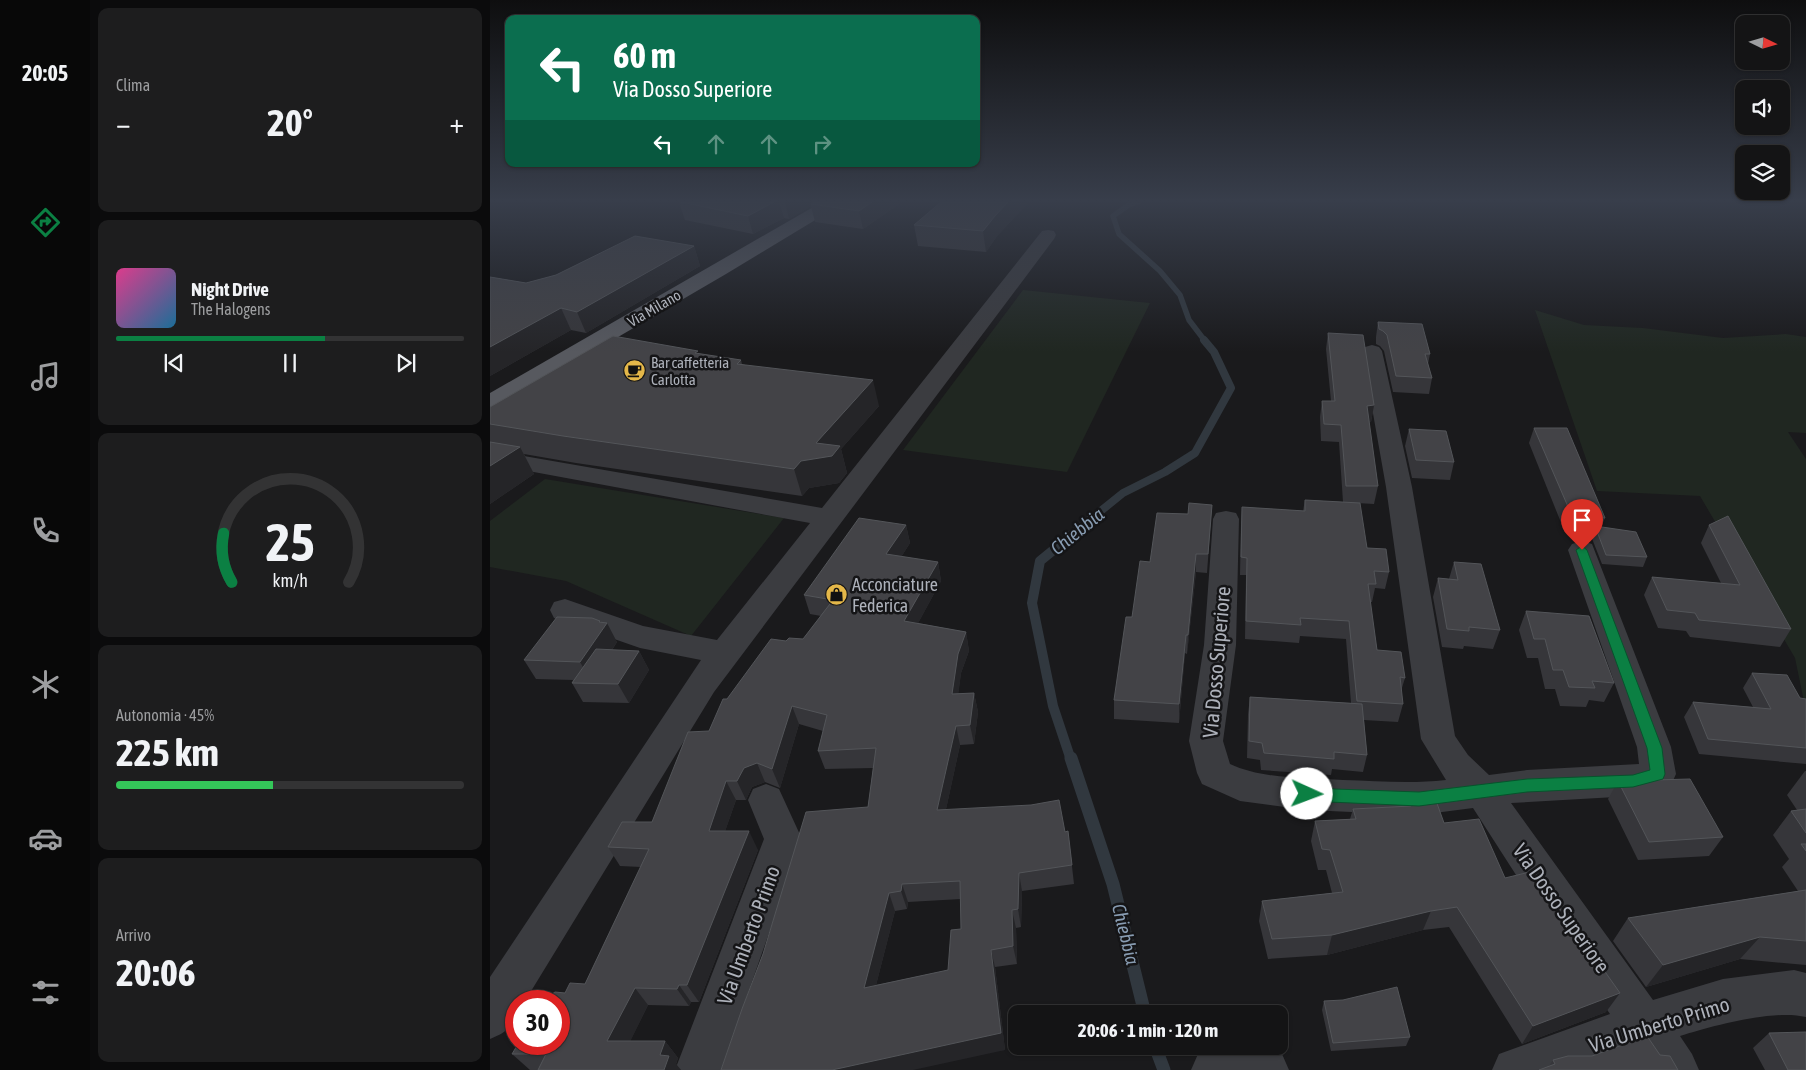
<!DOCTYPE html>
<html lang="it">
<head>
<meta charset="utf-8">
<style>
	:root { --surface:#141415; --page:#1d1d1e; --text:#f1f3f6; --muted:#9d9ea0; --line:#333334; --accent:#0b8043 }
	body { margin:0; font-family:"Asap Condensed",sans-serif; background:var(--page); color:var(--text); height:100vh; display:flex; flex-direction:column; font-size:19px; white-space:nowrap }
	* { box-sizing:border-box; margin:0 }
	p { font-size:16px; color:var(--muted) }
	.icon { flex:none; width:28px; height:28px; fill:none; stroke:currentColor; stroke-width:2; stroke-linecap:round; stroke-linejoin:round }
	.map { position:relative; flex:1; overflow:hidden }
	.drawer { display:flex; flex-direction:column; gap:8px; padding:8px; background:#0b0b0c; width:400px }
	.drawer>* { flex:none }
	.guide { position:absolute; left:15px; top:15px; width:475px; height:152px; border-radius:10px; box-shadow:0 1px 4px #0004,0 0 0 1px var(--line); background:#0b6e4f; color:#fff; overflow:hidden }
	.needle { width:32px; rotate:95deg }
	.fabs { position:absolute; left:1245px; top:15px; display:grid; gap:10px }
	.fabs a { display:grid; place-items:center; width:55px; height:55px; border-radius:10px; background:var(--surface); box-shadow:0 1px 4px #0004,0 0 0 1px var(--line); font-size:25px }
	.speed { position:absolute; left:15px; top:990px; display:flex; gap:10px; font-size:25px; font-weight:700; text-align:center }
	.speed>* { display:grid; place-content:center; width:65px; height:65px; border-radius:50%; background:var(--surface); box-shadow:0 1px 4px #0004,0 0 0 1px var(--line); line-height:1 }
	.speed .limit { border:8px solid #d22; background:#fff; color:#111 }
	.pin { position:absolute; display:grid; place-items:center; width:42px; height:42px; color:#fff; margin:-51px -21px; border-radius:50% 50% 50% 0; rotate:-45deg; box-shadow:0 0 5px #0007 }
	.pin .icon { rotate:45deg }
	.me { position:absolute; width:55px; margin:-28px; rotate:92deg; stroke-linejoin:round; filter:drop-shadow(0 0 4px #0008) }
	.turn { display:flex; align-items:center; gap:18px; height:105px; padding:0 25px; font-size:22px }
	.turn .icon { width:65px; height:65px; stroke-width:2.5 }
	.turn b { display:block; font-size:35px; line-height:42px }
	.lanes { display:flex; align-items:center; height:48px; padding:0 25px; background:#0003; justify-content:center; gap:25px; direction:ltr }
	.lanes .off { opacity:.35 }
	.big { font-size:38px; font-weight:700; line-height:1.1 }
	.drawer .card { flex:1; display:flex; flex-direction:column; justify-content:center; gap:8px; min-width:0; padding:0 18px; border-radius:10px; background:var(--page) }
	.drawer .dial { align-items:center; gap:0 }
	.dial svg { height:130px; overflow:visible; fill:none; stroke:var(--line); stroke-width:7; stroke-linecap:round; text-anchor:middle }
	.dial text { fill:var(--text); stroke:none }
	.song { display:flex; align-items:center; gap:15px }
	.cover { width:60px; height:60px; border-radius:8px; background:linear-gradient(135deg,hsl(330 70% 55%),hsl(200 70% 35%)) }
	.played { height:5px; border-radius:2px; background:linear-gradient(90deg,var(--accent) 60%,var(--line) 60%) }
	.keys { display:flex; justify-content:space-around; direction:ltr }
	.heat { display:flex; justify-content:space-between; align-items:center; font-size:28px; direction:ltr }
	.charge { height:8px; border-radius:4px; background:linear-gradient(90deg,#34c759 45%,var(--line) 0) }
	.trip { position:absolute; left:518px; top:1005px; width:280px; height:50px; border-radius:10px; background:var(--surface); box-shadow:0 1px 4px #0004,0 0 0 1px var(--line); font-weight:700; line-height:50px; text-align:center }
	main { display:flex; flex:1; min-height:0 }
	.tabs { display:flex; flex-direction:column; width:90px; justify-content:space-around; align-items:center; background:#080808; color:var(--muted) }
	.tabs .icon { width:35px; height:35px }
	.tabs .on { color:var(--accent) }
	.tabs b { font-size:22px; color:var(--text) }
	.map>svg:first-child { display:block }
</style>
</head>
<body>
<main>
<nav class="tabs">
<b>20:05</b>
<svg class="icon on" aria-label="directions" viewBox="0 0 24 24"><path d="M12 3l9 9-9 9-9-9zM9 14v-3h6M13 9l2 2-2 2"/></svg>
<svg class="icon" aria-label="music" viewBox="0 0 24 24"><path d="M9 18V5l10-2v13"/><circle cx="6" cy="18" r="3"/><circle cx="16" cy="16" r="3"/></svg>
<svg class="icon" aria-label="phone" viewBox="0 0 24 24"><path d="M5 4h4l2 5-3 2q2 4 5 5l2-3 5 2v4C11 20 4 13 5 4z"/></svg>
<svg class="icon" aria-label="climate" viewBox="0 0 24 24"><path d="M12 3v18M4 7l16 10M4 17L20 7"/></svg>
<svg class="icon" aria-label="car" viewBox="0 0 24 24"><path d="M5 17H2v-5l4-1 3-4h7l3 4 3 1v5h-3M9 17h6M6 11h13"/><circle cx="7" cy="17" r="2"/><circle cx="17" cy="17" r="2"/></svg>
<svg class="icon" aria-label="filters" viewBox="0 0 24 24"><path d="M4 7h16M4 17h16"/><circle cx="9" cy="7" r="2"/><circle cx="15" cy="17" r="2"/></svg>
</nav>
<section class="drawer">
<div class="card"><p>Clima</p>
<div class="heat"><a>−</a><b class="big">20°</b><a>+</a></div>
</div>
<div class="card">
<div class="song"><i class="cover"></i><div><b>Night Drive</b><p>The Halogens</p></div></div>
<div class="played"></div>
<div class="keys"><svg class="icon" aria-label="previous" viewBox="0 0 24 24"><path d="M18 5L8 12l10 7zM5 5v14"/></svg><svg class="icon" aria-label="pause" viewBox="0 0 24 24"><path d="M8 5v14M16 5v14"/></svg><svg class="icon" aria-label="next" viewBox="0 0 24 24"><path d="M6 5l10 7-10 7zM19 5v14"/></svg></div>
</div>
<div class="card dial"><svg viewBox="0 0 100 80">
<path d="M14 69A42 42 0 1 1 86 69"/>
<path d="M14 69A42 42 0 0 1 9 39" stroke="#0b8043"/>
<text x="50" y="56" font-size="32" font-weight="700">25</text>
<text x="50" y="72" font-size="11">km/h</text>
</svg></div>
<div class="card"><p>Autonomia · 45%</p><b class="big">225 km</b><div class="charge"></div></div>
<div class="card"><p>Arrivo</p><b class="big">20:06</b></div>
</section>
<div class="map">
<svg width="1316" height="1070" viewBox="0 0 1316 1070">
	<rect width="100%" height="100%" fill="#1a1a1c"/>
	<g fill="#202721">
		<polygon points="533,290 660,303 577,472 413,450"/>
		<polygon points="1045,310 1094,325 1153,328 1233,338 1296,334 1316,337 1316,433 1298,432 1316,459 1316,711 1305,658 1210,496 1107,491"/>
		<polygon points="55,479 294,518 201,636 76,581 0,567 0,521"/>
	</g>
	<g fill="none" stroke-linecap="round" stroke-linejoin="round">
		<polyline stroke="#31383f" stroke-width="5.5" points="648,202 640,204 623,216 629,234 670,271 690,295 699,320 715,341"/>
		<polyline stroke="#31383f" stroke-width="8" points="597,522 633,493 675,472 705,453 741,388 724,352 714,340"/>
		<polyline stroke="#31383f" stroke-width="10" points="581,760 563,706 542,603 550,561 599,521"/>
		<g stroke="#31383f" stroke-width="13">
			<polyline points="581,758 623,884 655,1014"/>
			<polyline points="665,1046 674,1070"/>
		</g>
		<g fill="#3b3c40" fill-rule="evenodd">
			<path d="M558 230 564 231 566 235 564 239 224 692 35 1001H26C26 1024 20 1031 0 1039V977L211 660 150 648 64 618 60 610 64 602 75 599 153 626 227 640 320 523 0 464V450L332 508 552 231Z"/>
			<path d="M882 345 889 347 892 351 922 487 965 736 978 755 999 775 1037 770 1149 764 1147 747 1078 550 1082 544 1092 541 1102 544 1181 747 1186 774 1181 785 1143 796 1021 803 1163 1000 1233 979 1304 970 1316 973V1017C1284 1009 1222 1026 1190 1036L1202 1054 1209 1070H1158L1145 1050 1090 1070H1002L1009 1054 1120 1014 1037 892 983 808 929 815 817 810 750 801 712 784 707 773 699 741 714 645 723 519 726 513 736 511 746 513 749 519 746 645 733 741 740 764C771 779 818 778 853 780 887 781 921 784 956 780L931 739 896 487 872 351 875 347Z"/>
			<polygon points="276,784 289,789 312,839 231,1070 185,1070 274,839 258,800 263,789"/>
			<polygon points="724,1047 776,1047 792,1054 799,1070 701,1070 708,1054"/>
		</g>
		<polygon fill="#57595f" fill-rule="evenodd" points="332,202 352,202 350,205 236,274 8,407 0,409 0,393"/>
	</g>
	<g fill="#36363a" fill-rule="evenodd">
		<polygon points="189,202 412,202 373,229 325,222 321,206 299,219 294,218 263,234 195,220"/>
		<polygon points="451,202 537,202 537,204 507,236 496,252 428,246 424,225"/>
		<polygon points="204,246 210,266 96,333 81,330 0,376 0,277 36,283"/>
		<polygon points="888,322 940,354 938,364 942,378 939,394 903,392 894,351 890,346 886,344 886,337"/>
		<polygon points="838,333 884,405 881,422 879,422 888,486 884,504 867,503 877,548 899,572 895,589 885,588 882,602 880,602 887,650 915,678 911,691 913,704 908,722 874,720 877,755 873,772 842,769 841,775 771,770 770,760 757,758 758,714 760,697 861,703 856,639 810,636 809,643 755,639 756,575 750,575 751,524 752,507 813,511 815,500 853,502 849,442 831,441 830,417 832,401 841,401 836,349"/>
		<polygon points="251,360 252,364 389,406 351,449 357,473 349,483 319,488 312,496 86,463 34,454 44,474 0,504 0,407"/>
		<polygon points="1044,428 1115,518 1111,527 1157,557 1153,567 1112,564 1101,536 1102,534 1079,532 1077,526 1072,525 1039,443"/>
		<polygon points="919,429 964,462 960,480 922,478 915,446"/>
		<polygon points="722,505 717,573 706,572 697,654 695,653 689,723 624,719 624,700 642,617 660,562 698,514"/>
		<path d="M416 525 420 543 411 557 448 562 451 581 428 623 476 632 479 651 471 673 468 694 484 693 488 712 484 744 470 745 456 809 575 832 578 831 584 884 532 891 531 927 526 928 527 964 505 967 515 1050 231 1070 378 807 383 768 335 769 328 751 333 731 309 724 290 788 275 782 262 787 256 800H246L235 831 268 850 209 1002H201L199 1006 158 1005 140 1041H175L188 1058 186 1064 191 1070H40L22 1054 75 993 95 984 151 867 130 866 118 847 162 822 219 731 237 699 296 641 313 639 331 616 320 614 314 595ZM471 899V929L458 970 386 985 405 911 417 909 418 902Z"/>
		<polygon points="1219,525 1301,629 1290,647 1200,637 1196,631 1168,628 1154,595 1162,577 1231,583 1211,543"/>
		<polygon points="964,562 1010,630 1003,649 974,646 973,649 952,647 943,597 948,578 959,579"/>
		<polygon points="1036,611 1124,683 1114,702 1099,700 1096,707 1070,706 1065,689 1055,689 1048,658 1037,658 1029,630"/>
		<polygon points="111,622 127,642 122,650 149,651 159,670 139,703 93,702 82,683 83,680 46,679 34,660"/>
		<polygon points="1262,673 1310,698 1316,699 1316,764 1209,754 1194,717 1203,702 1263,707 1253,688"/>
		<polygon points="1315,771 1316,771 1316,965 1250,959 1156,987 1123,941 1138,918 1308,891 1292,867 1299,859 1283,835 1301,811 1307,810 1297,795"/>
		<polygon points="1128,781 1233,837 1219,856 1148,860 1118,799"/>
		<polygon points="918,795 954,823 1015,878 1116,1012 1032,1044 959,927 933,930 837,955 778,959 769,921 772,901 842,893 836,870 828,870 821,841 825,821 860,819 863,809 914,806"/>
		<polygon points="834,1001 920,1037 916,1046 841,1051 832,1010"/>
		<polygon points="1279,1033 1316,1070 1275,1070 1263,1048"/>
		<polygon points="1170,1055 1059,1066 1063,1060"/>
	</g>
	<g fill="#252528">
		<polygon points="284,202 289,202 294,218 263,234 258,216"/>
		<polygon points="295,202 328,202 321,204 321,206 299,219"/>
		<polygon points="382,202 412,202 373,229 369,211"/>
		<polygon points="518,202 537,202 537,204 507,236 496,252 493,231 505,216"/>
		<polygon points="204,246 210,266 96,333 87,312"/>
		<polygon points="71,308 81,330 0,376 0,347"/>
		<polygon points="383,380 389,406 351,449 357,473 349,483 319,488 312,496 304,469 326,443"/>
		<polygon points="884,405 881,422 874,423 877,406"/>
		<polygon points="30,447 44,474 0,504 0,466"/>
		<polygon points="416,525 420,543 401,573 396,554"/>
		<polygon points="706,554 706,572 697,654 698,635"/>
		<polygon points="448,562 451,581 419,640 414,621"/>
		<polygon points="110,621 114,628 117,623 127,642 101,681 90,662"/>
		<polygon points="476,632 479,651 471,673 466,713 462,694 468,654"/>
		<polygon points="696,635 695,653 689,723 689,704"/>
		<polygon points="149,651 159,670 139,703 128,684"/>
		<polygon points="484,693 488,712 484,744 480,725"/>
		<polygon points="302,706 309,724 290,788 282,769"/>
		<polygon points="466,726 470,745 452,828 447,810"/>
		<polygon points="267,763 275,782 262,787 256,800 247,781 254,768"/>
		<polygon points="236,781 246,800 229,849 219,831"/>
		<polygon points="259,831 268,850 209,1002 197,985"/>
		<polygon points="529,873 532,891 531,927 528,909"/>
		<polygon points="412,884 418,902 417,909 411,891"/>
		<polygon points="399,893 405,911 381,1005 374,988"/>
		<polygon points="522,910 526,928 527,964 523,946"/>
		<polygon points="941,911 933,930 837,955 842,935"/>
		<polygon points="1270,937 1250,959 1156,987 1173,965"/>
		<polygon points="501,950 505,967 515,1050 423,1070 342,1070"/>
		<polygon points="189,985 201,1002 199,1006 187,989"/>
		<polygon points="145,988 158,1005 132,1058 117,1041"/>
		<polygon points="1130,993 1116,1012 1032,1044 1043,1026"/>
		<polygon points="175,1041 188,1058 186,1064 191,1070 174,1070 170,1055"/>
	</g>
	<g fill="#434347" stroke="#535559" fill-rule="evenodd">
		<polygon points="191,202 284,202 258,216"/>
		<polygon points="324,202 382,202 369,211 321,204"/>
		<polygon points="451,202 518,202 505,216 493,231 424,225"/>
		<polygon points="145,236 204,246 87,312 71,308 0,347 0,277 36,283 66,275"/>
		<polygon points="888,322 932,324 940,354 935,354 942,378 906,376 897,335 893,331 889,329"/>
		<polygon points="838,333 873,335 884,405 877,406 888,486 856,486 851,425 834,424 832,401 845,401"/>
		<polygon points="123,336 208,351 205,353 251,360 247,364 383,380 326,443 350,446 342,456 311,461 304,469 73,436 0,424 0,407"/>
		<polygon points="1044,428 1077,428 1115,518 1085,515 1083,510 1079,509"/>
		<polygon points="919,429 956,431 964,462 926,460"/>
		<polygon points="0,442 30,447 0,466"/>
		<polygon points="815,500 870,503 877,548 896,549 899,572 884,571 886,584 878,584 887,650 911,652 915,678 910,677 913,704 867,701 859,621 810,618 811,625 756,621 757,558 751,557 752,507 815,511"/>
		<polygon points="699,503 722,505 718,554 706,554 698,635 696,635 689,704 624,700 636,617 642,617 650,561 660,562 667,513 698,514"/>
		<polygon points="1238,516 1301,629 1209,620 1205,613 1177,610 1162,577 1250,585 1219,525"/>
		<path d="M369 518 416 525 396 554 448 562 414 621 476 632 468 654 462 694 484 693 480 725 466 726 447 810 541 805 569 800 575 832 578 831 582 865 529 873 528 909 522 910 523 946 501 950 511 1033 342 1070H231L252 1009 273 954 316 812 378 807 386 748 328 751 337 715 302 706 282 769 267 763 254 768 247 781H236L219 831H259L197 985H189L187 989 145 988 117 1041H175L170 1055 179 1056 174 1070H48L56 1054H22L28 1044H69V1001H52L65 992 75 993 80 983 95 984 159 849 118 847 132 822H162L198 732 219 731 233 699H237L281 639 296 641 299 638 313 639 343 600 314 595ZM470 881 471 929 461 930 458 970 374 988 399 893 411 891 412 884Z"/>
		<polygon points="1105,526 1146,532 1157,557 1116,555"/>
		<polygon points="964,562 991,564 1010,630 979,627 979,631 957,629 948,578 968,580"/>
		<polygon points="1036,611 1099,616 1124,683 1102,681 1105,688 1079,687 1073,670 1063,670 1055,639 1044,639"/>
		<polygon points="67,617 102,618 110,621 109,622 117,623 90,662 34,660"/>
		<polygon points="106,649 149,651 128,684 82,683"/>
		<polygon points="1262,673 1297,675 1310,698 1316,699 1316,748 1218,739 1203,702 1281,709"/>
		<polygon points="760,697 872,704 877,755 844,752 844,759 774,753 772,743 759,741"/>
		<polygon points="1200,779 1233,837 1159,842 1128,781"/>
		<polygon points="918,795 944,795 954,823 989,819 1015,878 1044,871 1130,993 1043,1026 967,907 941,911 842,935 782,939 772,901 853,892 840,850 832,849 825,821 866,819 863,809 921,806"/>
		<polygon points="1316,809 1316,833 1301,811"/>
		<polygon points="1311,844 1316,844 1316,851"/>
		<polygon points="1316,890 1316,941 1270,937 1173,965 1138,918"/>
		<polygon points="907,987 920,1037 843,1043 834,1001 853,1000"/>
		<polygon points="1316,1032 1316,1070 1298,1070 1279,1033"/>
		<polygon points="1157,1036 1170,1055 1180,1056 1188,1070 1049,1070 1065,1064 1063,1060 1078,1056 1102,1056"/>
	</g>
	<linearGradient id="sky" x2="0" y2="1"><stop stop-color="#0e0e0f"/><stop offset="0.57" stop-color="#383e4b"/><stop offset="1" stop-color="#383e4b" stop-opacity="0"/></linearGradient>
	<rect width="1316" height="352" fill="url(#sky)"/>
	<polygon fill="#0b8043" stroke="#07532c" points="1092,546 1097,550 1172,748 1175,774 1173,779 1143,787 1037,792 929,806 817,801 812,799 809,794 812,790 817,788 929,792 1037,779 1143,775 1160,770 1157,748 1086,550"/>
	<defs>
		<symbol id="cafe-disc" viewBox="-11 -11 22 22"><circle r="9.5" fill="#e4b749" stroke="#151517"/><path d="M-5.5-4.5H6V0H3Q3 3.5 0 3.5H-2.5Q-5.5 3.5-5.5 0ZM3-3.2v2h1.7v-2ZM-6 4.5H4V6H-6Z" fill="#111"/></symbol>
		<symbol id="shop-disc" viewBox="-11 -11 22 22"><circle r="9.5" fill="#e4b749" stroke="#151517"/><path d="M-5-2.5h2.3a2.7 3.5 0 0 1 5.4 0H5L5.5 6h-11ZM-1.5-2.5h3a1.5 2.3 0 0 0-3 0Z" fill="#111"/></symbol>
	</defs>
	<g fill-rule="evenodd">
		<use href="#cafe-disc" x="132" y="358" width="25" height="25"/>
		<use href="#shop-disc" x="334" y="582" width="25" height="25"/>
	</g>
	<g text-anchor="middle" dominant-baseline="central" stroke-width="5" stroke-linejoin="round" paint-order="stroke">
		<g font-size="15" fill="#adb1ba" stroke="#151517">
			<text transform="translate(164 308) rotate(-30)">Via Milano</text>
		</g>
		<g font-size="15" fill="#adb1ba" stroke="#151517" text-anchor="start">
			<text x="161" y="362">Bar caffetteria<tspan x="161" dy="17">Carlotta</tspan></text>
		</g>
		<g font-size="18" fill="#adb1ba" stroke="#151517" text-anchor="start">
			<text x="362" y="584">Acconciature<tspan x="362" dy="21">Federica</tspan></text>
		</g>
		<g font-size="19" font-style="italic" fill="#889cb2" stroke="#151517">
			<text transform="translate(587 531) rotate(-39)">Chiebbia</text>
			<text transform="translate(636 934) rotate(76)">Chiebbia</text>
		</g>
		<g font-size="21" fill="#adb1ba" stroke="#151517">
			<text transform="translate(726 662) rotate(-85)">Via Dosso Superiore</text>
			<text transform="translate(1072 908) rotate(55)">Via Dosso Superiore</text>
			<text transform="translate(258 935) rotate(-70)">Via Umberto Primo</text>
			<text transform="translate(1169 1024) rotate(-17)">Via Umberto Primo</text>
		</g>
	</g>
</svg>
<div class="fabs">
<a><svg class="needle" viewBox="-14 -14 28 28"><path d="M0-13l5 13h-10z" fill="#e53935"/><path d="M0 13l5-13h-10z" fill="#9d9ea0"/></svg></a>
<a><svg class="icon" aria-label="sound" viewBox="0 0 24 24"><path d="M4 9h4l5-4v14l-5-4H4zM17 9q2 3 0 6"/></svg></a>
<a><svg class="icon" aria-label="layers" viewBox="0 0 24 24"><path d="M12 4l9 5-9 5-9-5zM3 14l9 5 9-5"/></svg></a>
</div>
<div class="speed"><div class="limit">30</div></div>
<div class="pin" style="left:1092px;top:550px;background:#d93025"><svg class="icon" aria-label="arrive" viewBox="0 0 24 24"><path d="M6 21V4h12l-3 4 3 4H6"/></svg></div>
<svg class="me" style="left:817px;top:794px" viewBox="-20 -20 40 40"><circle r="19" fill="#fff"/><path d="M0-13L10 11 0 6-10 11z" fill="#0b8043"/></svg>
<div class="trip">20:06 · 1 min · 120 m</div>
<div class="guide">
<div class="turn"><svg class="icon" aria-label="left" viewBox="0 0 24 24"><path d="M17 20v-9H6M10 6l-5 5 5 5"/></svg><div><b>60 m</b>Via Dosso Superiore</div></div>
<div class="lanes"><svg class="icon" aria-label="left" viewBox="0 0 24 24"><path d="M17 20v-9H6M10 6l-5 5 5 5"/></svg><svg class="icon off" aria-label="ahead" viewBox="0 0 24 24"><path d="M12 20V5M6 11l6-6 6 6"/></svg><svg class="icon off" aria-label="ahead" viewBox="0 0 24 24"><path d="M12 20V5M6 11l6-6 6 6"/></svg><svg class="icon off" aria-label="right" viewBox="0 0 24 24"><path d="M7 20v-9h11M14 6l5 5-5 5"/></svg></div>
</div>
</div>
</main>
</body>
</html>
